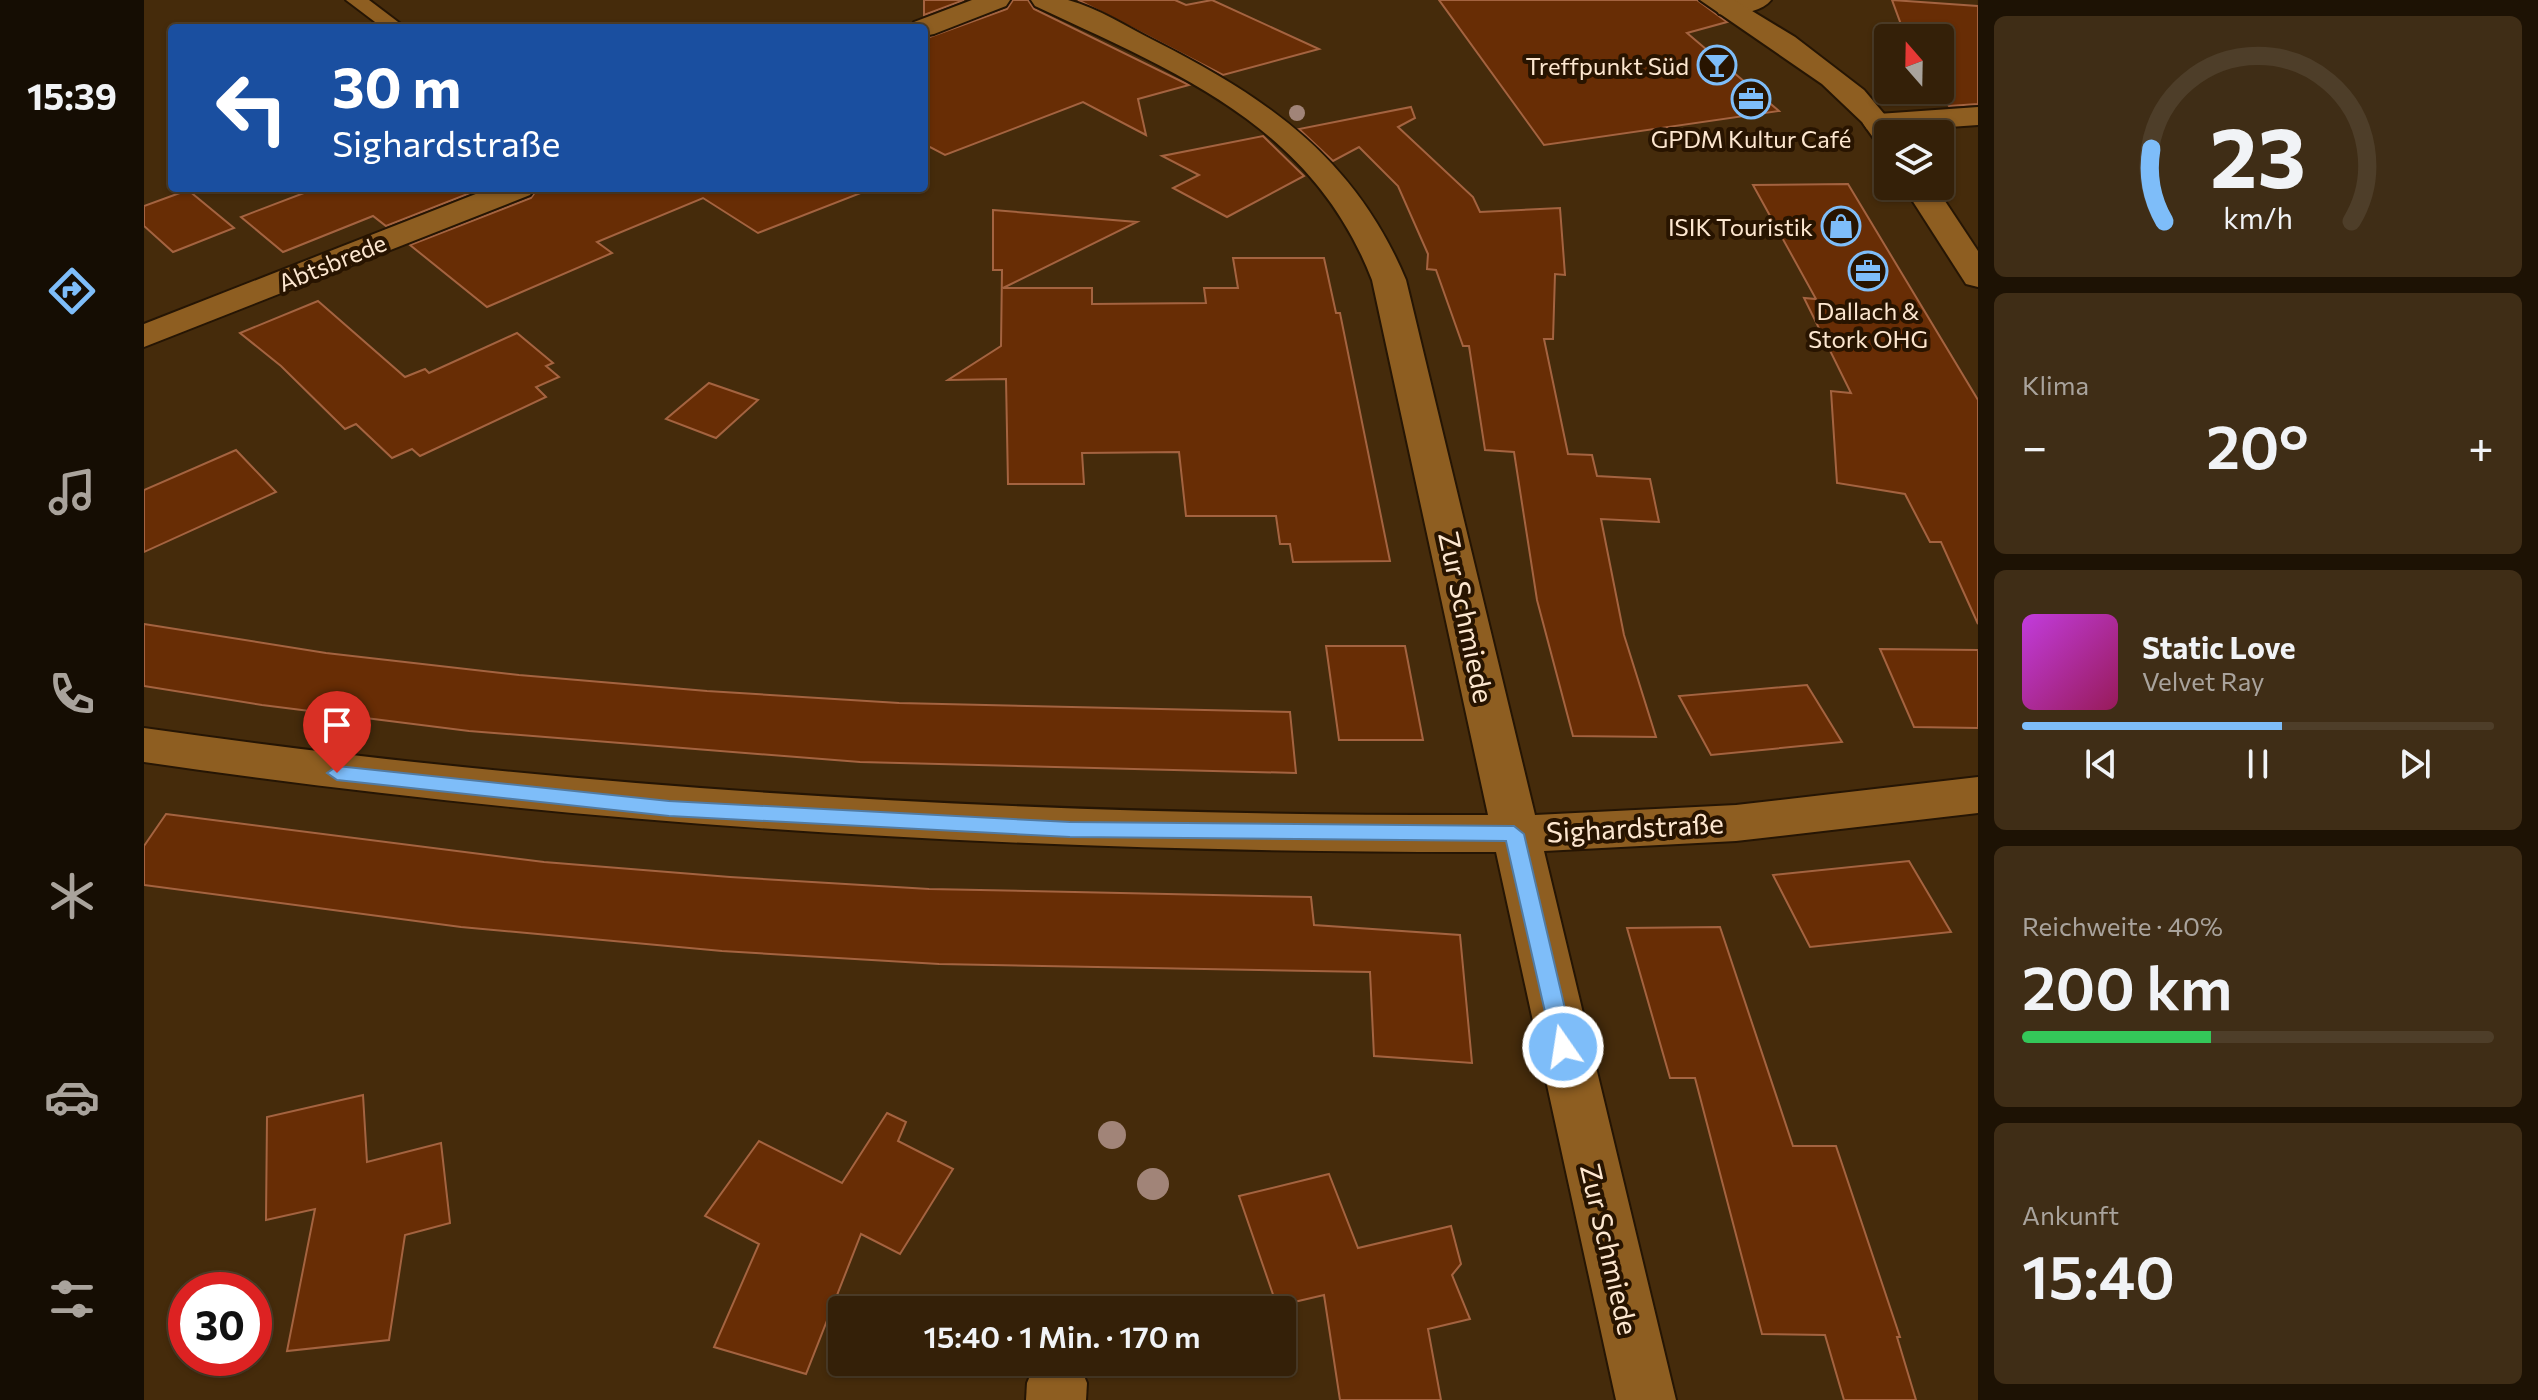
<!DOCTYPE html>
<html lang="de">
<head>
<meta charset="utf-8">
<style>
	:root { --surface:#342008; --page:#3f2d16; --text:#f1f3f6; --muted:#a9a39c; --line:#4e3e29; --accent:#7ebdf9 }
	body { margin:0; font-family:Commissioner,sans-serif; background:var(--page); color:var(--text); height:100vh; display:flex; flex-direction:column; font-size:30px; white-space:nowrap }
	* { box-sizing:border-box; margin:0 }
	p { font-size:26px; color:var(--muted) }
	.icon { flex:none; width:44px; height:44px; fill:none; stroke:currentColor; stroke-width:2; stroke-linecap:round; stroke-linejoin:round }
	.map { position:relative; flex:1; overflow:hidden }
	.panel { display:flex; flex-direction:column; gap:16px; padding:16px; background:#1d1204; width:560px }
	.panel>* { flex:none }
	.top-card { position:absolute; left:24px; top:24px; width:760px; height:168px; border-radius:8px; box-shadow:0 2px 6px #0004,0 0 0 2px var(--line); background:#1a4fa0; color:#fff; overflow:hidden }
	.needle { width:52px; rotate:340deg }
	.tools { position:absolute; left:1730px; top:24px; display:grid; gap:16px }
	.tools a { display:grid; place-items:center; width:80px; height:80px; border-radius:8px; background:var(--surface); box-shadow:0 2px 6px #0004,0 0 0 2px var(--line); font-size:40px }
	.speed { position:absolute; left:24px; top:1272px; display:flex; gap:16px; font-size:40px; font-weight:700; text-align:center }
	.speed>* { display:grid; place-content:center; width:104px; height:104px; border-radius:50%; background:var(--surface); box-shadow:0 2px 6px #0004,0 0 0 2px var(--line); line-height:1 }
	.speed .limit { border:12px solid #d22; background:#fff; color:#111 }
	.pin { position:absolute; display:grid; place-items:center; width:68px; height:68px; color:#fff; margin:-82px -34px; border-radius:50% 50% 50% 0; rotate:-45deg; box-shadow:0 0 8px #0007 }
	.pin .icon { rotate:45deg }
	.me { position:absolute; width:88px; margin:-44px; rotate:347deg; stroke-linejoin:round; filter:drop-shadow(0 0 6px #0008) }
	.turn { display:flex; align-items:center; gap:28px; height:168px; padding:0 32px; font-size:36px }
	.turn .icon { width:104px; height:104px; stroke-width:2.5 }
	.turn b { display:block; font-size:56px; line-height:68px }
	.big { font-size:60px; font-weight:600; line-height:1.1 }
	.panel .card { flex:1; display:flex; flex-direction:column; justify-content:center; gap:12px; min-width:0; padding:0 28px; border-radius:12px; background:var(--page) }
	.panel .dial { align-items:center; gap:0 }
	.dial svg { height:208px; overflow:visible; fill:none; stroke:var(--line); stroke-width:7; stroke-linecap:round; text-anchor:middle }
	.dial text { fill:var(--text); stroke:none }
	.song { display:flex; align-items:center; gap:24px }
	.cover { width:96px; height:96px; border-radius:12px; background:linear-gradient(135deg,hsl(290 70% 55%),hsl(330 70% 35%)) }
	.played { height:8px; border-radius:4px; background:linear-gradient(90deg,var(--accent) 55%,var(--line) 55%) }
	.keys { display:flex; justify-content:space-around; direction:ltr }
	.heat { display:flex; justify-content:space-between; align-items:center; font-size:44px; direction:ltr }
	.charge { height:12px; border-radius:6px; background:linear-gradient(90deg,#34c759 40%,var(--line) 0) }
	.trip { position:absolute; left:684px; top:1296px; width:468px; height:80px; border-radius:8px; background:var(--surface); box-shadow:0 2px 6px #0004,0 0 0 2px var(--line); font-weight:600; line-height:80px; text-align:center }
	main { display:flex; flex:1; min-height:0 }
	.tabs { display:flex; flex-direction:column; width:144px; justify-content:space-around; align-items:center; background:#150d03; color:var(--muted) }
	.tabs .icon { width:56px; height:56px }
	.tabs .active { color:var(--accent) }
	.tabs b { font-size:36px; color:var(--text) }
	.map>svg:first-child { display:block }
</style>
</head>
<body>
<main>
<nav class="tabs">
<b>15:39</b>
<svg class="icon active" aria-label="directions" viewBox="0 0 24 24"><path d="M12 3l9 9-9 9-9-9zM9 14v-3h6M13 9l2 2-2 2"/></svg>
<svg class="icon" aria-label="music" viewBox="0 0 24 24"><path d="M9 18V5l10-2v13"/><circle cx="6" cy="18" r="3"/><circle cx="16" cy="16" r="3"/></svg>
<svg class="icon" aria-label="phone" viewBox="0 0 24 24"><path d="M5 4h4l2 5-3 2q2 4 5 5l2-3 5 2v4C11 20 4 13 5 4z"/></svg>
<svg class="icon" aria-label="climate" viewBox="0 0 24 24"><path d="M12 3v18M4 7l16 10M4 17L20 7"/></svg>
<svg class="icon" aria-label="car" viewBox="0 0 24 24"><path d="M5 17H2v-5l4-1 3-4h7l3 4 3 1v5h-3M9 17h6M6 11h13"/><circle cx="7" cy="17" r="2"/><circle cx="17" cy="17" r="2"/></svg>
<svg class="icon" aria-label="filters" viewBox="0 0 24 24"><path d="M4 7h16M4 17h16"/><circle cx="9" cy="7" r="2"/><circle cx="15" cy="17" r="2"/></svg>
</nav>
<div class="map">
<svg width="1834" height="1400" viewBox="0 0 1834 1400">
	<rect width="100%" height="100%" fill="#452b0b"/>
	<g fill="#682d05" stroke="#a46340" stroke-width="2">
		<polygon points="780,0 820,0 780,15"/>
		<polygon points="869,0 884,0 890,9 1045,85 994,99 1002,135 939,102 801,155 780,144 780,39 863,9"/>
		<polygon points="934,0 1031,0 1042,5 1068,0 1175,49 1079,75"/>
		<polygon points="1295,0 1553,0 1583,22 1543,33 1635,111 1400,145"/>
		<polygon points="1748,0 1834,6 1834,104 1805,106 1793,90 1796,90 1796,38 1762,38"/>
		<polygon points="1267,107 1271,118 1254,127 1329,197 1336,212 1416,208 1421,275 1411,274 1409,339 1400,339 1424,454 1448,455 1453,476 1506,479 1515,522 1457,519 1480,635 1512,737 1429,736 1393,600 1370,452 1341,450 1325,346 1319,346 1292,270 1283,269 1284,254 1254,186 1215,147 1189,161 1155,129"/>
		<polygon points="1119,136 1160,176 1083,217 1029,188 1055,175 1018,156"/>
		<polygon points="1704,184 1834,400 1834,624 1797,542 1786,542 1761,494 1693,483 1687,391 1707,393 1660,298 1672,299 1609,185"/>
		<polygon points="173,188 339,188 242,226 229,216 139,252 97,217"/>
		<polygon points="394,188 721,188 722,191 614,233 559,198 453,242 468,253 343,307 266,245 387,198"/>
		<polygon points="44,190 90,228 29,252 0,226 0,206"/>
		<polygon points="849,210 993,222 859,288 948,288 948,304 1062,303 1060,288 1094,288 1089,258 1180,258 1192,313 1196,313 1246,561 1149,562 1146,544 1136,544 1132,516 1042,516 1035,452 938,453 940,484 864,484 862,379 804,380 857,346 858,270 849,270"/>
		<polygon points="174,301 261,377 281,369 285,373 373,333 409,363 402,366 415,377 392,387 402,397 276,456 268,449 248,458 212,424 201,429 137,366 96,333"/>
		<polygon points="565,383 614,400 572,438 522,419"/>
		<polygon points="92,450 132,492 0,552 0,490"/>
		<polygon points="0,624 182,653 375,675 563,691 755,703 1146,712 1152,773 716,762 325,731 118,705 0,686"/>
		<polygon points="1182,646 1261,646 1279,740 1195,740"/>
		<polygon points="1736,649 1834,650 1834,728 1770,727"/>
		<polygon points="1663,685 1698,742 1567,755 1535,696"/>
		<polygon points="22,814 400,862 586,877 785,889 1167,897 1170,925 1316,935 1328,1063 1230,1056 1226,972 795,964 578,951 317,927 0,885 0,846"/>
		<polygon points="1765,861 1807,932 1666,947 1629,875"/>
		<polygon points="1576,927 1649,1146 1692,1146 1756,1337 1753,1337 1772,1400 1700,1400 1681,1335 1618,1334 1551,1078 1526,1078 1483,928"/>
		<polygon points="219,1095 223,1162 297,1143 306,1223 261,1235 245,1340 143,1351 171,1209 122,1220 123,1117"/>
		<polygon points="743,1113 762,1122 754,1141 809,1169 756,1254 717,1234 662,1374 570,1347 615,1244 561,1216 615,1141 698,1183"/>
		<polygon points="1185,1174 1214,1248 1307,1226 1317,1264 1308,1275 1326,1319 1284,1329 1297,1400 1196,1400 1180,1295 1133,1306 1095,1196"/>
	</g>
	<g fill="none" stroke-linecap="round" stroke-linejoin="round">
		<defs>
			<polygon id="lane" points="202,0 225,0 262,28 239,28"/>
			<g id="street">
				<polygon points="828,0 866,0 862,6 790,34 780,36 780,28 766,28 770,22"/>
				<path d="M887 0C899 0 913 0 924 0 954 8 985 28 1013 42 1125 99 1212 160 1262 280L1391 815 1592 805 1834 777V813L1592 841 1400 851 1532 1400H1472L1352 852C899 853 449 828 0 762V728C446 792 894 816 1344 815L1228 280C1168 125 1032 72 891 6Z"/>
				<path d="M1583 0H1627C1618 12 1589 17 1575 14L1571 8Z"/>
				<polygon points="1834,107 1834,125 1734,132 1723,129 1719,123 1723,117 1734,114"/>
				<polygon points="347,188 391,188 386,195 0,347 0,324"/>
				<polygon points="892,1362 934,1362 943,1383 942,1400 882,1400 883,1383"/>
			</g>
			<g id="secondary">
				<polygon points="1556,0 1590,0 1651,37 1720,90 1757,134 1744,134 1744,146 1733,143 1718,122 1678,84"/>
				<polygon points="1759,186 1791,186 1834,251 1834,287 1822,284"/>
			</g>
		</defs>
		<use href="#lane" stroke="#251504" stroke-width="4"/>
		<use href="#street" stroke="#251504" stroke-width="4"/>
		<use href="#secondary" stroke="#251504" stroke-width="4"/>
		<use href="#lane" fill="#8e5e21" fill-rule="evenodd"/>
		<use href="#street" fill="#8e5e21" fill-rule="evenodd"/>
		<use href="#secondary" fill="#8e5e21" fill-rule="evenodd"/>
	</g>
	<g fill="#a18478">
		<circle cx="1153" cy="113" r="8"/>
		<circle cx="968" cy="1135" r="14"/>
		<circle cx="1009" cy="1184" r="16"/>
	</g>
	<polygon fill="#7ebdf9" stroke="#527ba2" stroke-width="2" points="193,766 525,801 926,822 1370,826 1380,834 1430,1047 1427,1053 1412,1053 1409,1047 1362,841 926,837 525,816 193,780 183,773"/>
	<defs>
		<symbol id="bar-ring" viewBox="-11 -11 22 22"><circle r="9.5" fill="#281400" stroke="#7ebdf9" stroke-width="1.5"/><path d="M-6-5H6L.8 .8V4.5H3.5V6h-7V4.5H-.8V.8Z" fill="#7ebdf9"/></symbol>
		<symbol id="office-ring" viewBox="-11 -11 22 22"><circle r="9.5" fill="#281400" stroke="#7ebdf9" stroke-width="1.5"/><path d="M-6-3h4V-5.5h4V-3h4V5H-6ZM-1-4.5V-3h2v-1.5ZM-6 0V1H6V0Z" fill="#7ebdf9"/></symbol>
		<symbol id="shop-ring" viewBox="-11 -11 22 22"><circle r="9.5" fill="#281400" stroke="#7ebdf9" stroke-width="1.5"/><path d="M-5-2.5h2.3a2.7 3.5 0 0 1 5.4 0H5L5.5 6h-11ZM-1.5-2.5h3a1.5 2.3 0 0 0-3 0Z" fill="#7ebdf9"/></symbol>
	</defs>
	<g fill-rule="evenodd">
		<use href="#bar-ring" x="1551" y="43" width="44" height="44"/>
		<use href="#office-ring" x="1585" y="77" width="44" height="44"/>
		<use href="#shop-ring" x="1675" y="204" width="44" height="44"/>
		<use href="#office-ring" x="1702" y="249" width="44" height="44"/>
	</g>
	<g text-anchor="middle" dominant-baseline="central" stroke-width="8" stroke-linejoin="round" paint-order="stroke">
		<g font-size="24" fill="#fde7d0" stroke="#281400" text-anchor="end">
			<text x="1545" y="65">Treffpunkt Süd</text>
			<text x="1607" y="138" text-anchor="middle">GPDM Kultur Café</text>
			<text x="1669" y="226">ISIK Touristik</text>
			<text x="1724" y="310" text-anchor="middle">Dallach &amp;<tspan x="1724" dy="28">Stork OHG</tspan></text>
		</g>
		<g font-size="24" fill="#fde7d0" stroke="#281400">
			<text transform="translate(188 262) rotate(-22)">Abtsbrede</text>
		</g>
		<g font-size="28" fill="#fde7d0" stroke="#281400">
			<text transform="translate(1323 617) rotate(78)">Zur Schmiede</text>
			<text transform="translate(1491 827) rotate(-3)">Sighardstraße</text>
			<text transform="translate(1466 1249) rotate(77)">Zur Schmiede</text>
		</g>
	</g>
</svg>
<div class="tools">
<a><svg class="needle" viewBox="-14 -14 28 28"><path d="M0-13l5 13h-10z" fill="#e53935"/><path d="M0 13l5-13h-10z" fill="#a9a39c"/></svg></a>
<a><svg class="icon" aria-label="layers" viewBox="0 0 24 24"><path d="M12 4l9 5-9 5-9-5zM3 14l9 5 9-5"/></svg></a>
</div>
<div class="speed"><div class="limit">30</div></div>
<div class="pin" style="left:193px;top:773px;background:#d93025"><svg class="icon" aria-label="arrive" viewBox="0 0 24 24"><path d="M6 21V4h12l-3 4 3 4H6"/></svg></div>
<svg class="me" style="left:1419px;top:1047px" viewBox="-20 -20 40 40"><circle r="17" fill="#7ebdf9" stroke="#fff" stroke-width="3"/><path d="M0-11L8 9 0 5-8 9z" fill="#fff"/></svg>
<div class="trip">15:40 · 1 Min. · 170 m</div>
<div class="top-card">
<div class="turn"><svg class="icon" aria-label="left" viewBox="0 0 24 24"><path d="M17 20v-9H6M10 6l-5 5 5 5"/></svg><div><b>30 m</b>Sighardstraße</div></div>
</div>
</div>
<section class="panel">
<div class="card dial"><svg viewBox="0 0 100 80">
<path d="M14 69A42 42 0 1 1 86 69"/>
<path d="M14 69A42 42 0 0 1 9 41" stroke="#7ebdf9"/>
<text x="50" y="56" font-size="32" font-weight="700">23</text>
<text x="50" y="72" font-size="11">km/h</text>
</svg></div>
<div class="card"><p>Klima</p>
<div class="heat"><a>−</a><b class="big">20°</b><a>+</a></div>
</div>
<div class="card">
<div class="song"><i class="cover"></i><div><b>Static Love</b><p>Velvet Ray</p></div></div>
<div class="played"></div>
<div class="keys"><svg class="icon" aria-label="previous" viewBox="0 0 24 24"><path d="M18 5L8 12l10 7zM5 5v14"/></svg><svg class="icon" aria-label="pause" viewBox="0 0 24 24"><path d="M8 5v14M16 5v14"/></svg><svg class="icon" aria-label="next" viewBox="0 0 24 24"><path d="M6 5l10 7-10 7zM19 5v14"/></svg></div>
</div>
<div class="card"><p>Reichweite · 40%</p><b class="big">200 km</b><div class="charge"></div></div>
<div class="card"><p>Ankunft</p><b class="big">15:40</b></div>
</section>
</main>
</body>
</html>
